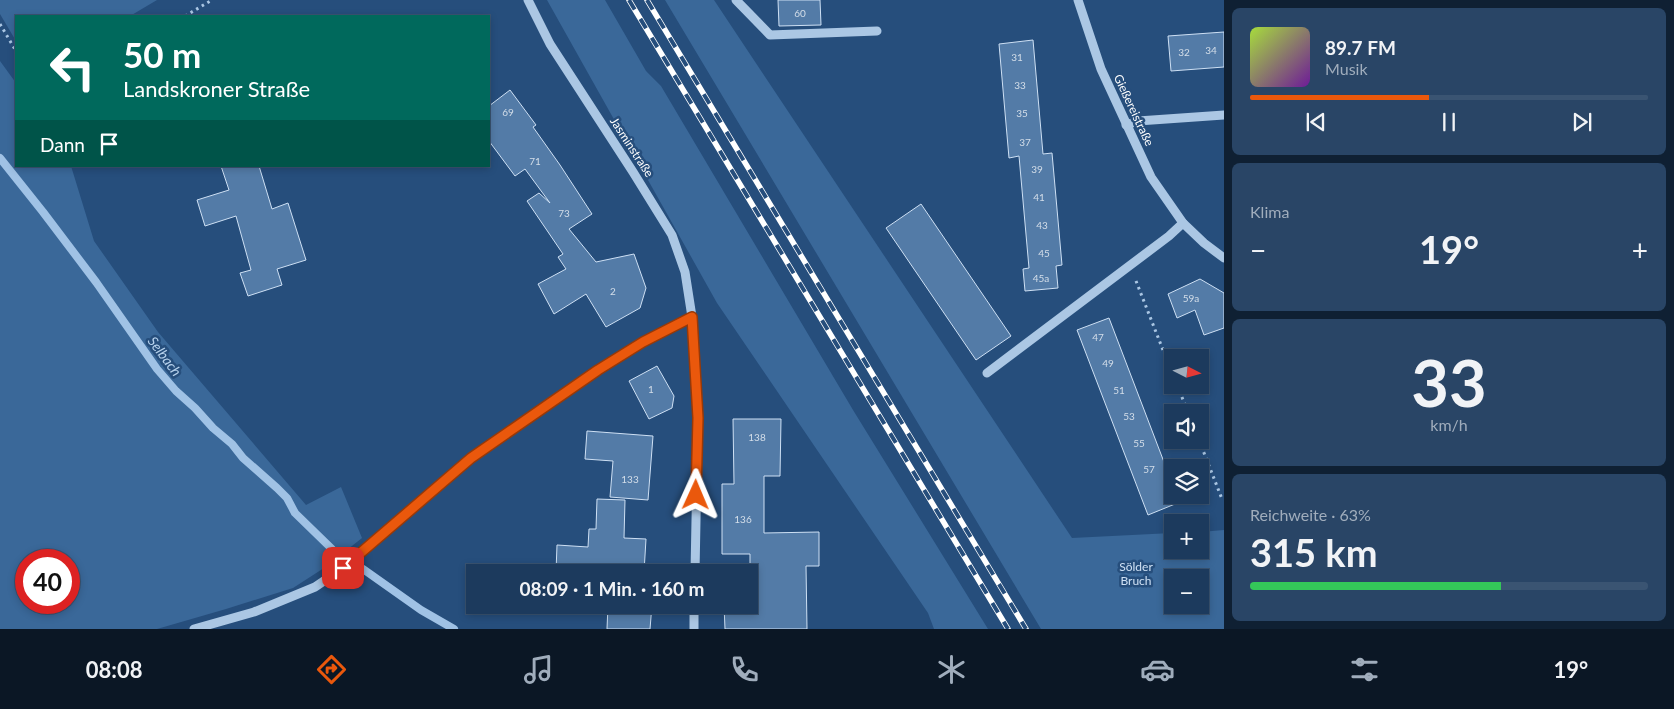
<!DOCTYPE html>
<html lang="de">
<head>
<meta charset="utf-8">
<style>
	:root { --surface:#1c3a5d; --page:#294566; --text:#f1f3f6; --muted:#a0adbc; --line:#3a5472; --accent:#ea580c }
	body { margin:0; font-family:Lato,sans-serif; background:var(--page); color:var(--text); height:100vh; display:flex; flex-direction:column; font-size:19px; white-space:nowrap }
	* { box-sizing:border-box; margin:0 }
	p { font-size:16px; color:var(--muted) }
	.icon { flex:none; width:28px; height:28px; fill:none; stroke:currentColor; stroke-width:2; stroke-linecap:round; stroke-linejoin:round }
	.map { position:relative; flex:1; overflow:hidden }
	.side { display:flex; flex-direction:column; gap:8px; padding:8px; background:#0f2033; width:450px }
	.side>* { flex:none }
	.top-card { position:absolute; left:15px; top:15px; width:475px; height:152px; border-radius:0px; box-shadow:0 2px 8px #0003,0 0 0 1px var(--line); background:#00695c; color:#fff; overflow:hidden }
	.needle { width:32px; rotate:96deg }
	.fabs { position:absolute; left:1164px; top:349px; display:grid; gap:10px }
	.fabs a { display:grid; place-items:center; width:45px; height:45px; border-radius:0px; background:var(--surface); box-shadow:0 2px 8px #0003,0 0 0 1px var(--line); font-size:25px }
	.speed { position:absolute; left:15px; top:549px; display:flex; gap:10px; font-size:25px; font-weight:700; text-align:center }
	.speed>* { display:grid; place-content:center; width:65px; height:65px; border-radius:50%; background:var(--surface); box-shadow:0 2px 8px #0003,0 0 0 1px var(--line); line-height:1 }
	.speed .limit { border:8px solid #d22; background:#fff; color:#111 }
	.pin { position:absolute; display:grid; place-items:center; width:42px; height:42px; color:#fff; margin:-21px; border-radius:10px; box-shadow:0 2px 8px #0006 }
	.me { position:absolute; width:55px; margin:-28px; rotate:1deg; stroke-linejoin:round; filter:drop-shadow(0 0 4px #0008) }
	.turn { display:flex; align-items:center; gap:18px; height:105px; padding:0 25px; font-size:22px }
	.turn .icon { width:65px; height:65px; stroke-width:2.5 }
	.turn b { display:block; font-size:35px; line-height:42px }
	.then { display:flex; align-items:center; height:48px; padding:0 25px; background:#0003; gap:10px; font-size:19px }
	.big { font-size:38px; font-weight:700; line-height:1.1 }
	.side .widget { flex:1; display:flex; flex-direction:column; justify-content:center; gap:8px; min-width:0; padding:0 18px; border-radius:8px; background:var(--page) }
	.side .dial { align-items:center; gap:0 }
	.dial b { font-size:65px; line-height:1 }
	.song { display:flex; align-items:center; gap:15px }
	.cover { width:60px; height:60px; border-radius:8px; background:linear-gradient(135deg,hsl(80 70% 55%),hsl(280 70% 35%)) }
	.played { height:5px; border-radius:2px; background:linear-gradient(90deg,var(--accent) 45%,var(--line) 45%) }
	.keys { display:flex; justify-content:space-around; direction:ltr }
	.heat { display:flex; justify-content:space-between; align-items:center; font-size:28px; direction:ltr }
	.charge { height:8px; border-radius:4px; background:linear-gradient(90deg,#34c759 63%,var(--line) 0) }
	.trip { position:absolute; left:466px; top:564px; width:292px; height:50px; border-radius:0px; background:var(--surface); box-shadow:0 2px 8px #0003,0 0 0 1px var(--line); font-weight:700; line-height:50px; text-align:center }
	.tabs { display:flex; height:80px; justify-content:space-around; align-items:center; background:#0b1725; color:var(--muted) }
	.tabs .icon { width:35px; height:35px }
	.tabs .selected { color:var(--accent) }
	.tabs b { font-size:22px; color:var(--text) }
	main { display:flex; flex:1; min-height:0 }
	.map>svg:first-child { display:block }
</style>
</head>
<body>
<main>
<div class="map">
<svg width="1224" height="629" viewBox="0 0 1224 629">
	<rect width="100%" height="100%" fill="#264e7c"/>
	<g fill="#3a6899" fill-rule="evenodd">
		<polygon points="0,0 157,0 130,16 16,16 16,41 0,14"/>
		<polygon points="547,0 605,0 646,71 661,86 853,410 988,629 934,629 928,613 717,303"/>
		<path d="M665 0H714L1072 538 1172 533V550H1200V532L1224 530V629H1041ZM1172 578H1200V605H1172Z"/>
		<path d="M0 61 16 83V166H71L94 241 158 332 306 505 341 487 362 538 324 568 293 588 226 609 157 629H0ZM26 560H69V602H26Z"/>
	</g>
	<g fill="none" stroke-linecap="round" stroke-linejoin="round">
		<g stroke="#a0c2e5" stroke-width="8">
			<polyline points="0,158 43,212 96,282 157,369 176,391 195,408 213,428 232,444 243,458 277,488 287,498 295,513 332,549"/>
			<polyline points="363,569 421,610 454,629"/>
		</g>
	</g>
	<g fill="#537ba7" stroke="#cee0f4">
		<polygon points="778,0 820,0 821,25 779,26"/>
		<polygon points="1224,32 1224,67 1171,71 1168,36"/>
		<polygon points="1033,40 1043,154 1052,153 1062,265 1056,266 1058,288 1025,291 1023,269 1029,268 1019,156 1009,158 999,44"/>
		<polygon points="510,90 536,125 533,127 560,165 592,214 569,229 596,262 634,254 646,288 640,308 606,327 586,294 554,314 538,284 566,269 558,257 563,254 527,201 539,193 550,203 525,169 515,176 489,141 489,106"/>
		<polygon points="221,166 259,166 272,209 288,203 306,260 277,269 282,285 248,296 240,273 251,270 236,216 205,226 197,200 229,190"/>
		<polygon points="921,204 1011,336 976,360 886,228"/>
		<polygon points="1200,279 1224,293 1224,328 1204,335 1195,310 1177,318 1168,294"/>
		<polygon points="1109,318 1172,483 1172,495 1177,495 1180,502 1148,515 1077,330"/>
		<polygon points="657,366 674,396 672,408 649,419 629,381"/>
		<polygon points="733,419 781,419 780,476 764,476 764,533 819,532 819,566 806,566 807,629 725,629 724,605 750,605 750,554 722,554 722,484 734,484"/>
		<polygon points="587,431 653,436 648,500 610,497 613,461 585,459"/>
		<polygon points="597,499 625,500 624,538 646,539 644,572 556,572 557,545 588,547 589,529 596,529"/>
		<polygon points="608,605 652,605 650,629 607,629"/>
	</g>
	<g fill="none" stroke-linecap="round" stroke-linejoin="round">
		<g stroke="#abc7e4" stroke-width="3" stroke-dasharray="2.5 4" stroke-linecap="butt">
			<polyline points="185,16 212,0"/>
			<polyline points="0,24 16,51"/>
			<polyline points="1136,281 1172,373"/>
			<polyline points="1177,385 1188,412"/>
			<polyline points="1199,440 1222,499"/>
		</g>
		<g stroke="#abc7e4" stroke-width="9">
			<polyline points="528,0 550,44 633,172 672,235 685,272 692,317 698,418 695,572"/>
			<polyline points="736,0 770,35 877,31"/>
			<polyline points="1078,0 1101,69 1151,177 1183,223 1204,243 1224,258"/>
			<polyline points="1126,125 1138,121 1224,115"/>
			<polyline points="987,373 1169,236 1183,223"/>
			<polyline points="194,629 254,612 315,587 343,568 471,458 598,370 643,342 692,317"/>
			<polyline points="694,629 694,605"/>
		</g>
		<defs>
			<g id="rail">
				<polyline points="629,0 1008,629"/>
				<polyline points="647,0 1026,629"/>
			</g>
		</defs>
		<use href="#rail" stroke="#fff" stroke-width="5.5"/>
		<use href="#rail" stroke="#264e7c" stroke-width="4" stroke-dasharray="11" stroke-linecap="butt"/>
	</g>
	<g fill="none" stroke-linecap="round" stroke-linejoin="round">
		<defs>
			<polyline id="route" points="343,568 471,458 598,370 643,342 692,317 698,418 696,495"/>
		</defs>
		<use href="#route" stroke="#983908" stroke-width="12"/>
		<use href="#route" stroke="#ea580c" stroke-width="9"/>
	</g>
	<g text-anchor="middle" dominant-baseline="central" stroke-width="5" stroke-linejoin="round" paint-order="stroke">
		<g font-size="10" fill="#d4dee9">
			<text x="800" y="13">60</text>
			<text x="1211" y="50">34</text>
			<text x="1184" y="52">32</text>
			<text x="1017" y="57">31</text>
			<text x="1020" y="85">33</text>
			<text x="508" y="112">69</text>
			<text x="1022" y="113">35</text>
			<text x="1025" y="142">37</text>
			<text x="535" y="161">71</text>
			<text x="1037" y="169">39</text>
			<text x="1039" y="197">41</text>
			<text x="564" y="213">73</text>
			<text x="1042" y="225">43</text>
			<text x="1044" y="253">45</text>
			<text x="1041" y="278">45a</text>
			<text x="613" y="291">2</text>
			<text x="1191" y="298">59a</text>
			<text x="1098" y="337">47</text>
			<text x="1108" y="363">49</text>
			<text x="651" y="389">1</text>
			<text x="1119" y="390">51</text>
			<text x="1129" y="416">53</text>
			<text x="757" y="437">138</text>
			<text x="1139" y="443">55</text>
			<text x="1149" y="469">57</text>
			<text x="630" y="479">133</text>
			<text x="743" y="519">136</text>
		</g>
		<g font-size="12" fill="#fff" stroke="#264e7c">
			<text transform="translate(1134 110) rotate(65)">Gießereistraße</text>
			<text transform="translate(632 147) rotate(57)">Jasminstraße</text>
		</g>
		<g font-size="12" fill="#cee0f4" stroke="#264e7c">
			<text x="1136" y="566">Sölder<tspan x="1136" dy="14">Bruch</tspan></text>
		</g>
		<g font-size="14" font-style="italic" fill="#b6d1ec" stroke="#264e7c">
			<text transform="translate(165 356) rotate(53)">Selbach</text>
		</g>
	</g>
</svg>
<div class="fabs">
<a><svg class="needle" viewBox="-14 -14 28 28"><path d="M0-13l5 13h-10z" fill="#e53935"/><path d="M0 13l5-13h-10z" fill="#a0adbc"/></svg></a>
<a><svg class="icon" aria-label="sound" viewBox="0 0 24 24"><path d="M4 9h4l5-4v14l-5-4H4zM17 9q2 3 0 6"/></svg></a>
<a><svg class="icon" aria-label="layers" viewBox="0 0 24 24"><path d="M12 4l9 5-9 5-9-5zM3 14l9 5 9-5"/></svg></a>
<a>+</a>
<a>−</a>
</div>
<div class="speed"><div class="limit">40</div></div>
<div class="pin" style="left:343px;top:568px;background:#d93025"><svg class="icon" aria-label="arrive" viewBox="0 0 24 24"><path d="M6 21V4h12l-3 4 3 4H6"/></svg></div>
<svg class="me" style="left:696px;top:495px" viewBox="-20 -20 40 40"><path d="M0-17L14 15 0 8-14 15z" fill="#ea580c" stroke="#fff" stroke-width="4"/></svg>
<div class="trip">08:09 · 1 Min. · 160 m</div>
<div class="top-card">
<div class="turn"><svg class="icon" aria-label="left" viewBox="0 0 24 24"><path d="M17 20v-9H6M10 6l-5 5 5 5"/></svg><div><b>50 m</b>Landskroner Straße</div></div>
<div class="then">Dann<svg class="icon" aria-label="arrive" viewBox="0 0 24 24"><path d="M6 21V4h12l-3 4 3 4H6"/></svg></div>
</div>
</div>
<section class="side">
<div class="widget">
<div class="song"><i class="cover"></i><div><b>89.7 FM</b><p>Musik</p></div></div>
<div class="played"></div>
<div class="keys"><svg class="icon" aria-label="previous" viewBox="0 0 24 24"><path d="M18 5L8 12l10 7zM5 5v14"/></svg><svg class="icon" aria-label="pause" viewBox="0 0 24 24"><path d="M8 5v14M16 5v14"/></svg><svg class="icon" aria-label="next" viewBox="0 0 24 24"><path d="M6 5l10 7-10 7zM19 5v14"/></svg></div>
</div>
<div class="widget"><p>Klima</p>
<div class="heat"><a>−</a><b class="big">19°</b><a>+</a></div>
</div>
<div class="widget dial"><b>33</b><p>km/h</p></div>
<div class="widget"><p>Reichweite · 63%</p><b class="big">315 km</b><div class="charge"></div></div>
</section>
</main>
<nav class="tabs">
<b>08:08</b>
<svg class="icon selected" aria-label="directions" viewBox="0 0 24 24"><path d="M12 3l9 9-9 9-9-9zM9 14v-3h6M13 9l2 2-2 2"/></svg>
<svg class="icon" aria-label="music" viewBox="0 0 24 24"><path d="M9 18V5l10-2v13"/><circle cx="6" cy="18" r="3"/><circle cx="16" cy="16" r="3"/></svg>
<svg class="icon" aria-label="phone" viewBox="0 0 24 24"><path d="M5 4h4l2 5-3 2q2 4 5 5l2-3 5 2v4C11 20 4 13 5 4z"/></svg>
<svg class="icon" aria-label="climate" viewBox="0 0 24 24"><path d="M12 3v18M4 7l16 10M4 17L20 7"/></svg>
<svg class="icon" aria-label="car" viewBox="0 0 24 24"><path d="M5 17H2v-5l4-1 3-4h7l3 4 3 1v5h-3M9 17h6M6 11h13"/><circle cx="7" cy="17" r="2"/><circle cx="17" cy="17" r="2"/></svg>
<svg class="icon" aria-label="filters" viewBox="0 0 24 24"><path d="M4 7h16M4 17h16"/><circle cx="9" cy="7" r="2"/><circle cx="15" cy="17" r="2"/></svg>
<b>19°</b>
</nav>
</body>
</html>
